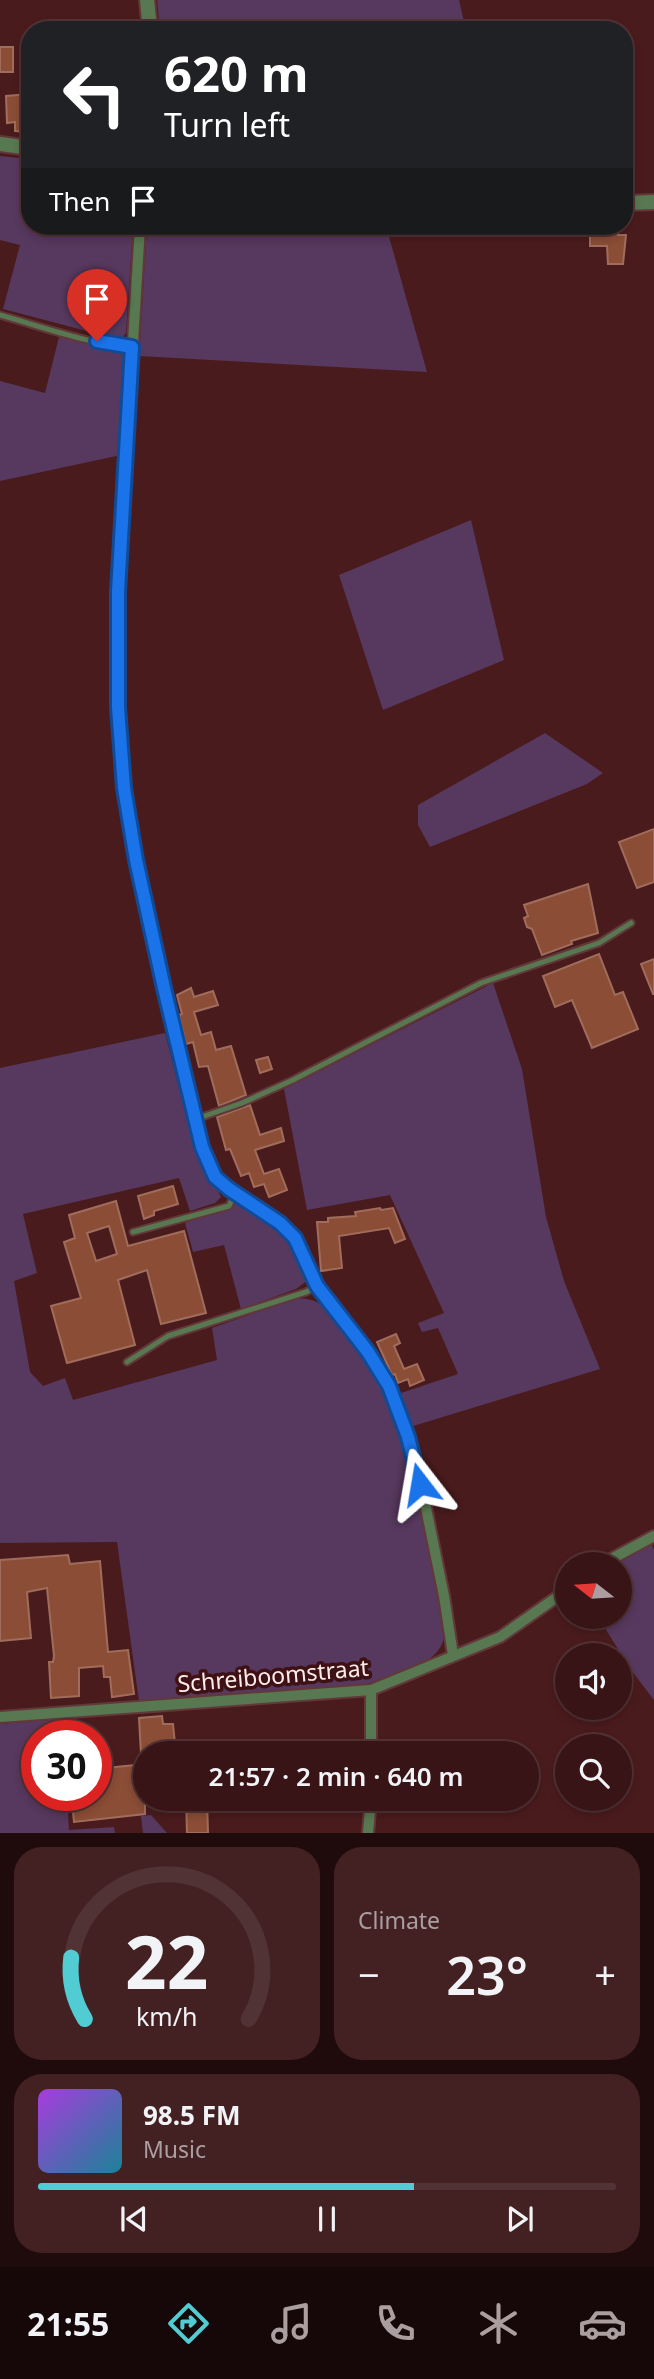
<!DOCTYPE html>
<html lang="en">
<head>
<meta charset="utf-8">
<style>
	:root { --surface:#381416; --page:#432123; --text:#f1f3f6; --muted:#ab9ea1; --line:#523335; --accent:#51ccd3 }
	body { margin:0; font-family:"Noto Sans",sans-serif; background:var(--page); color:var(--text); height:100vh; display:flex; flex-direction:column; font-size:26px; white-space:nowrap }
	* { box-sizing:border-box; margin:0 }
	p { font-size:23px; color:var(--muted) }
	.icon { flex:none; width:38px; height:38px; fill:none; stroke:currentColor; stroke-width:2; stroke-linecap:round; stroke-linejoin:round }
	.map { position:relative; height:1833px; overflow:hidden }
	.details { display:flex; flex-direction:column; gap:14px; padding:14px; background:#1f0b0c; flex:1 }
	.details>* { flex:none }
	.guide { position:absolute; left:21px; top:21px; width:612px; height:214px; border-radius:28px; box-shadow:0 4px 10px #0003,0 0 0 2px var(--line); background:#202124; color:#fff; overflow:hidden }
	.needle { width:46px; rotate:287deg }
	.buttons { position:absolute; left:555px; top:1552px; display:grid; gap:14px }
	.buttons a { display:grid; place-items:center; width:77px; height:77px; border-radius:50%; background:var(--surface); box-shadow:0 4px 10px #0003,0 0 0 2px var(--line); font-size:35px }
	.speed { position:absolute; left:21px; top:1720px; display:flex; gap:14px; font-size:35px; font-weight:700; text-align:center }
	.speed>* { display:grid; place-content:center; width:91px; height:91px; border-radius:50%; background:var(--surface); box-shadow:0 4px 10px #0003,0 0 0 2px var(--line); line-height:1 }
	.speed .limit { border:10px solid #d22; background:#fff; color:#111 }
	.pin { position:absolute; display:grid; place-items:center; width:60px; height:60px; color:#fff; margin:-72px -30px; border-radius:50% 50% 50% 0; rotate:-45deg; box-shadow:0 0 7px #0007 }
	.pin .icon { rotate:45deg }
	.me { position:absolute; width:77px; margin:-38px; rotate:346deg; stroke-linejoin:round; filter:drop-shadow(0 0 5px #0008) }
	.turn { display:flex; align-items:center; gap:24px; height:147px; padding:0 28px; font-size:32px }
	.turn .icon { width:91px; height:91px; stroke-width:2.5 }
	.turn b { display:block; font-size:49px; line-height:60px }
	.then { display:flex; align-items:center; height:66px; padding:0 28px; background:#0003; gap:14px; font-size:26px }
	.big { font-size:52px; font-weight:600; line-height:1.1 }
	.details .widget { flex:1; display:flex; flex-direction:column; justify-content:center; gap:10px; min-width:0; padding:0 24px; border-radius:28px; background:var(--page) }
	.details .dial { align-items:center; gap:0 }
	.dial svg { height:182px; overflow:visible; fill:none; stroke:var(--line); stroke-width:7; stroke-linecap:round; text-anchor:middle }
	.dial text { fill:var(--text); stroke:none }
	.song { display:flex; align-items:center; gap:21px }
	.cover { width:84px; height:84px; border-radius:10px; background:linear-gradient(135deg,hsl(280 70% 55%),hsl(190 70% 35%)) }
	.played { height:7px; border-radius:4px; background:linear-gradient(90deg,var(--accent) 65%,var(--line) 65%) }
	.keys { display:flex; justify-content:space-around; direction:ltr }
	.heat { display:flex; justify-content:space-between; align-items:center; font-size:38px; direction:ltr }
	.details .tiles { flex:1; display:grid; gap:14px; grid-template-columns:1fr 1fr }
	.widget:last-child { grid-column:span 2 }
	.trip { position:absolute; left:133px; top:1741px; width:406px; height:70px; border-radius:35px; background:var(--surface); box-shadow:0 4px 10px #0003,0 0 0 2px var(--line); font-weight:600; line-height:70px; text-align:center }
	.dock { display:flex; height:112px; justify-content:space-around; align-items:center; background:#160809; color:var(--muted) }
	.dock .icon { width:49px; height:49px }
	.dock .selected { color:var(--accent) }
	.dock b { font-size:32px; color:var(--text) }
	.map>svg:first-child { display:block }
</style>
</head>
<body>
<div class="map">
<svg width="654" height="1833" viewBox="0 0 654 1833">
	<rect width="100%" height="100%" fill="#4a1b1d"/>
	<g fill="#57385e">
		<polygon points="157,0 459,0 466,30 160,30"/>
		<polygon points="0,156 30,159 30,226 133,226 126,333 121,340 3,309 20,245 0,240"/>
		<polygon points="147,226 386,226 427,372 139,356"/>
		<polygon points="59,337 125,353 121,455 0,481 0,381 45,393"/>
		<polygon points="471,520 504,660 383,710 339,575"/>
		<polygon points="545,733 603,773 587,784 430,847 418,825 418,805"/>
		<polygon points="493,983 522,1069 546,1217 564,1281 600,1369 410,1427 398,1394 458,1374 438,1328 422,1332 418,1323 444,1313 390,1195 307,1210 284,1089"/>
		<path d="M165 1033 194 1146 221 1197 215 1203 190 1211 179 1178 23 1214 37 1273 14 1281 30 1372 43 1386 65 1378 73 1400 217 1360 212 1328 294 1299C323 1295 335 1317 350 1339 362 1358 377 1377 387 1397 411 1441 423 1515 433 1566 437 1586 450 1625 442 1644 432 1668 383 1679 359 1686L139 1701 117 1542 0 1543V1068Z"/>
		<path d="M234 1203C277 1225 289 1235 308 1280L296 1289 241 1309 224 1245 193 1252 185 1223Z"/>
		<polygon points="651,1543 654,1550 654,1700 631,1670 598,1617 620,1617 620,1564 609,1564"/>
		<polygon points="62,1719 63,1736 37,1736 37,1796 67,1796 69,1830 114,1827 115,1833 0,1833 0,1724"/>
		<polygon points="151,1815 167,1833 143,1833 141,1816"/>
	</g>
	<g fill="#8b4d36" stroke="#a06d5c" stroke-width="2" fill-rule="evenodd">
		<rect x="0" y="47" width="13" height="25"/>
		<polygon points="30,94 30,132 15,131 15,122 7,123 6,96"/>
		<polygon points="590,226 618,226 618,235 626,235 623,264 608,264 607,246 590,246"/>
		<polygon points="654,829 654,882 637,888 619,842"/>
		<polygon points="588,884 598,933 571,941 572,944 542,955 532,929 527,927 524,918 528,916 524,905"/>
		<polygon points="599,954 615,995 623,992 638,1029 592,1048 572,1000 555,1007 543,976"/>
		<polygon points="654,959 654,994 653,994 641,964"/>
		<polygon points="191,988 194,997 213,991 218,1005 194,1012 201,1035 211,1032 216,1050 231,1046 246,1095 219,1106 208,1066 199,1067 193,1042 186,1044 179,1015 182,1014 177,995"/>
		<polygon points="268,1057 272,1069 260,1073 256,1060"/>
		<polygon points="250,1105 260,1135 281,1128 284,1141 255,1150 264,1174 279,1169 287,1190 269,1197 264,1184 254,1187 249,1173 241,1176 230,1149 226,1150 217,1117"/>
		<polygon points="173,1186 178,1204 154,1211 154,1215 144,1219 138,1196"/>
		<path d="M116 1201 128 1246 184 1231 206 1313 161 1324 147 1270 118 1280 135 1345 67 1363 51 1306 81 1298 64 1242 75 1238 69 1215ZM109 1226 117 1254 96 1261 87 1233Z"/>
		<polygon points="380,1208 381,1210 393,1208 405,1239 395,1243 389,1228 339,1236 342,1268 321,1271 317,1222 328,1222 328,1218 356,1216 355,1212"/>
		<polygon points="396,1334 400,1343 394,1346 404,1369 417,1364 424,1380 410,1386 408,1379 398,1383 395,1374 392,1375 377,1342"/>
		<polygon points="68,1555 70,1564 100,1561 108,1652 128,1650 134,1694 112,1697 110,1677 104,1677 103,1666 79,1668 79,1696 51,1698 49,1662 53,1662 54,1656 47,1588 27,1592 31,1638 0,1641 0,1560"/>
		<polygon points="162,1716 163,1724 173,1724 176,1754 141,1754 139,1718"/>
		<polygon points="145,1764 145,1814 74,1822 72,1802 81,1801 81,1796 96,1796 96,1769"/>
		<polygon points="186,1799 207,1799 208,1833 187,1833"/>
	</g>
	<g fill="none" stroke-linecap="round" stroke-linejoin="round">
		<defs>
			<g id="service">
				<path d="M0 315C43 327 88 344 132 347"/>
				<polyline points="196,1119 242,1103 293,1080 481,983 599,943 631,923"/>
				<polyline points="133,1232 229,1206 235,1193"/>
				<polyline points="127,1362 168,1336 306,1292 317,1286"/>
			</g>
			<g id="minor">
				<polyline points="140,226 118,592 118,707 124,788 136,860 164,988 202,1147 215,1177 229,1189 280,1223 295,1238 317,1286 367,1352 389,1386 408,1437 426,1508 444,1596 453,1655"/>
				<polyline points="602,1564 654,1536"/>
				<polyline points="371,1690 371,1754"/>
				<polyline points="0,1717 371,1690 500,1637 567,1590"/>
				<polyline points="368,1833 371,1799"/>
			</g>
			<g id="tertiary">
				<polyline points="147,0 150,30"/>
				<polyline points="0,144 30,148"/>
				<polyline points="625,203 654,202"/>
			</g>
		</defs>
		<use href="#service" stroke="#63383a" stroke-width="9"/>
		<use href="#minor" stroke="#63383a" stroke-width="14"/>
		<use href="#tertiary" stroke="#63383a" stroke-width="18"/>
		<use href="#service" stroke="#587851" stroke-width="5"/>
		<use href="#minor" stroke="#587851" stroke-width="10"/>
		<use href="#tertiary" stroke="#587851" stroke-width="14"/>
	</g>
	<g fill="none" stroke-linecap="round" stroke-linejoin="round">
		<defs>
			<polyline id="route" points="97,341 132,347 118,592 118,707 124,788 136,860 164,988 202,1147 215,1177 229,1189 280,1223 295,1238 317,1286 368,1352 389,1386 408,1437 420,1484"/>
		</defs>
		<use href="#route" stroke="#114b97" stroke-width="18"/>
		<use href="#route" stroke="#1a73e8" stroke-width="12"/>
	</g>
	<g text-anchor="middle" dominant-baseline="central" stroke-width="7" stroke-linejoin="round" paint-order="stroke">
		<g font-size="23" fill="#feebea" stroke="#3e1114">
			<text transform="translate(273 1675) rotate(-5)">Schreiboomstraat</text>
		</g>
	</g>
</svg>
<div class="buttons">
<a><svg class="needle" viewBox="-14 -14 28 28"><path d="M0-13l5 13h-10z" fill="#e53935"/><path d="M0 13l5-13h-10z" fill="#ab9ea1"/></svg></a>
<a><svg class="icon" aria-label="sound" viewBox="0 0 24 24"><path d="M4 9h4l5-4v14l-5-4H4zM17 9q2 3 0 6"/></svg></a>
<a><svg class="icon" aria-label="search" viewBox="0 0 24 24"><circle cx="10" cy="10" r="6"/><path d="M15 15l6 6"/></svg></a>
</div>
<div class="speed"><div class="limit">30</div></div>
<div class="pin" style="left:97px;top:341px;background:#d93025"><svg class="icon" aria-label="arrive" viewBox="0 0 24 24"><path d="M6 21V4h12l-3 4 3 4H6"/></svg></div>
<svg class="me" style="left:420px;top:1484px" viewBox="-20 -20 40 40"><path d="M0-17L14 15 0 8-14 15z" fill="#1a73e8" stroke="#fff" stroke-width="4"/></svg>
<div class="trip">21:57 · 2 min · 640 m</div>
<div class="guide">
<div class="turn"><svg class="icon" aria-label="left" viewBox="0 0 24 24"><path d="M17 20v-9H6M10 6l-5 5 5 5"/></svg><div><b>620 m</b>Turn left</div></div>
<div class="then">Then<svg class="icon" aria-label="arrive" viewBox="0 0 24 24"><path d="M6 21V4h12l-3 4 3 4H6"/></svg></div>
</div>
</div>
<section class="details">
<div class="tiles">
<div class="widget dial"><svg viewBox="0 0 100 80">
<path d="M14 69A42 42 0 1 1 86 69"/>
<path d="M14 69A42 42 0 0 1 8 42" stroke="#51ccd3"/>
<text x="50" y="56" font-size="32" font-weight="700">22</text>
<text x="50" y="72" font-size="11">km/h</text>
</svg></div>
<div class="widget"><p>Climate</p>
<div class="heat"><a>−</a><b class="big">23°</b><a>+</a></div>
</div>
<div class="widget">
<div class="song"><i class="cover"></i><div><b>98.5 FM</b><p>Music</p></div></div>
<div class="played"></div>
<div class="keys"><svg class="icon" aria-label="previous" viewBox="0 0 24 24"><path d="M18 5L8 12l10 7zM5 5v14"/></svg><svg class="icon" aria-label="pause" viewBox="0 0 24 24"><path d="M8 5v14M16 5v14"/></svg><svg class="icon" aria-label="next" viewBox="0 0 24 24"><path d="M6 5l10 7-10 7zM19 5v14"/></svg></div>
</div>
</div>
</section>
<nav class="dock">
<b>21:55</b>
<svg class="icon selected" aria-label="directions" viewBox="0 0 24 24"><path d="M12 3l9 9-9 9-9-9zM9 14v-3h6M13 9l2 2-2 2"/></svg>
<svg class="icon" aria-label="music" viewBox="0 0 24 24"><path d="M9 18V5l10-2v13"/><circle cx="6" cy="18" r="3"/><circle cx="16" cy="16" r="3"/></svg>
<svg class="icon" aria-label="phone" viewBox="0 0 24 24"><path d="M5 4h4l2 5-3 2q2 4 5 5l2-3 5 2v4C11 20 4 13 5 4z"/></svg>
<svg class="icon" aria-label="climate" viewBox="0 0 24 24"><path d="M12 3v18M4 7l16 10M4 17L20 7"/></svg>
<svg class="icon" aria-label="car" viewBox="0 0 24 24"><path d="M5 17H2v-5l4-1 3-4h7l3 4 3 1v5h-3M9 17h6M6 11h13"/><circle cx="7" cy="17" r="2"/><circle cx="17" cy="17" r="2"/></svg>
</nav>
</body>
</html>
